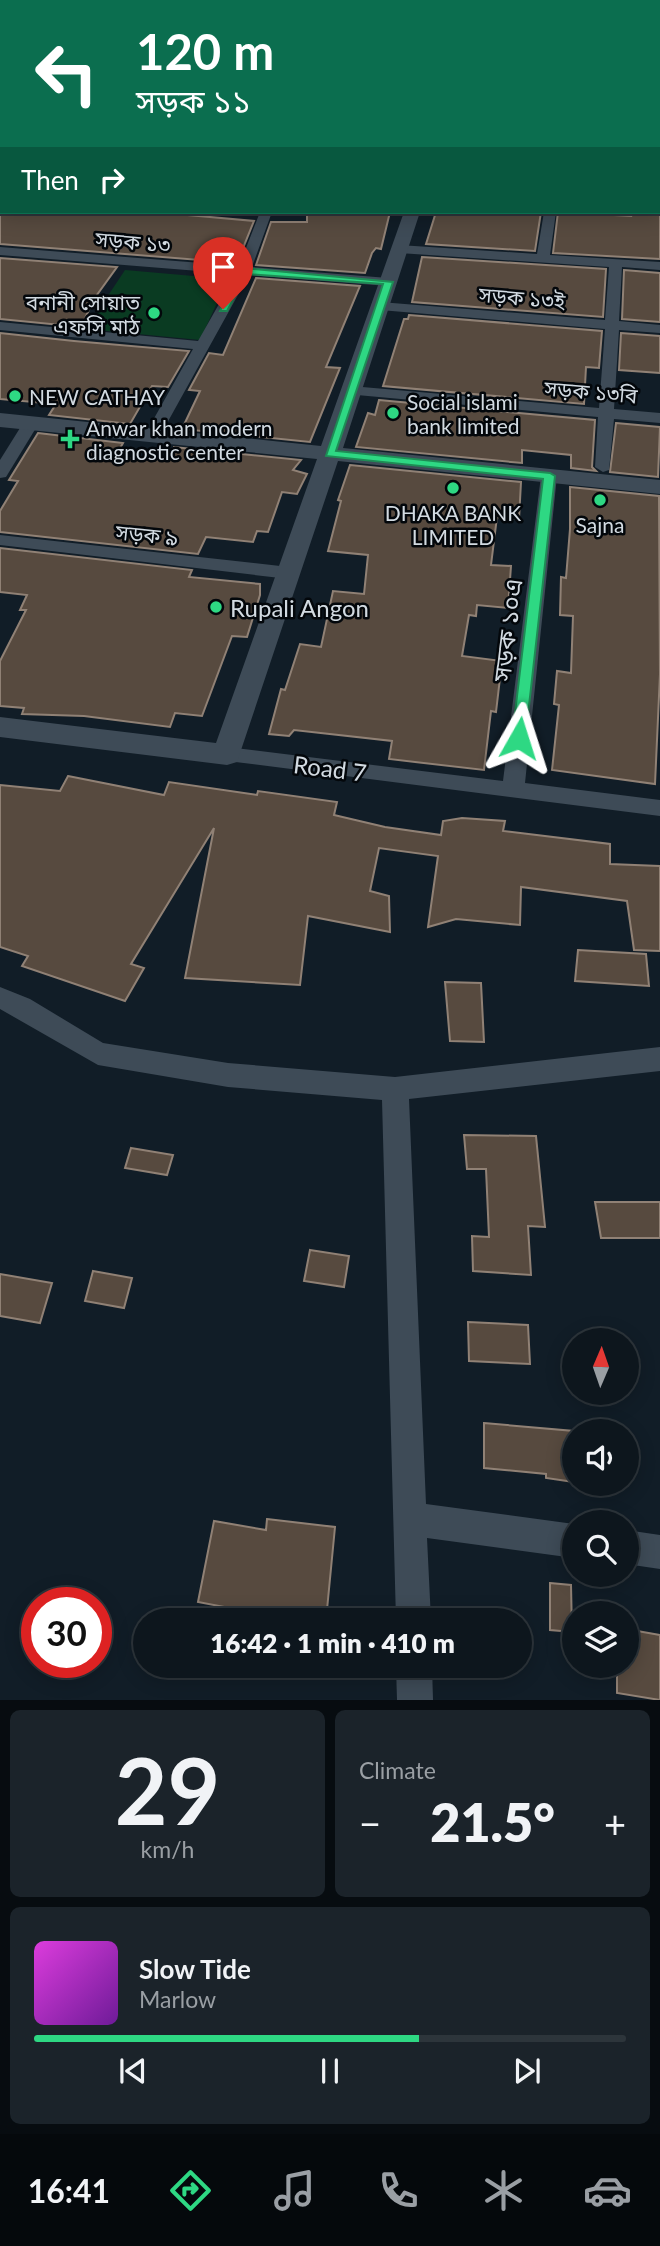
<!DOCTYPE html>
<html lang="en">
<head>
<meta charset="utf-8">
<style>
	:root { --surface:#0d161d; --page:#1b232a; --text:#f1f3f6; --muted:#9a9fa4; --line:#2d353b; --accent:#2ed883 }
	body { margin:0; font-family:Lato,"Noto Sans Bengali",sans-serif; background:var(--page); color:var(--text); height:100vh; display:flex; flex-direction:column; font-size:26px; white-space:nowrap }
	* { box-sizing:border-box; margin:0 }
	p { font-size:23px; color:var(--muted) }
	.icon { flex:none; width:38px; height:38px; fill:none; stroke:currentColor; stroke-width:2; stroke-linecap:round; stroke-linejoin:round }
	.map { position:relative; height:1700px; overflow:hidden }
	.details { display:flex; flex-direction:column; gap:10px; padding:10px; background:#070c10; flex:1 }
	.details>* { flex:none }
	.guide { position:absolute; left:0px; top:0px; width:662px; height:214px; box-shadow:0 4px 18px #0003,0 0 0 2px var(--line); background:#0b6e4f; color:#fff; overflow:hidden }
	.needle { width:46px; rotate:2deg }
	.buttons { position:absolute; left:562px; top:1328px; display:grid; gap:14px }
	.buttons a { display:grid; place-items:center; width:77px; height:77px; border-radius:50%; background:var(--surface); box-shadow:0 4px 18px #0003,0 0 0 2px var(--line); font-size:35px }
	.speed { position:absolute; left:21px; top:1587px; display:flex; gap:14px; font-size:35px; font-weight:700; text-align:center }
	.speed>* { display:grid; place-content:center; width:91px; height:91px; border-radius:50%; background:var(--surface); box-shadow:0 4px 18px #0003,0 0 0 2px var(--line); line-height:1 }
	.speed .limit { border:10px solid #d22; background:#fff; color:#111 }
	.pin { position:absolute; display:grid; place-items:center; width:60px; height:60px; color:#fff; margin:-72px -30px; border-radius:50% 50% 50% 0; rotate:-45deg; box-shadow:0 0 7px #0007 }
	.pin .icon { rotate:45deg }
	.me { position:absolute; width:77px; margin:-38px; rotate:6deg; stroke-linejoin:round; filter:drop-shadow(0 0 5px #0008) }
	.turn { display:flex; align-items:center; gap:24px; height:147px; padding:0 21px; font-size:32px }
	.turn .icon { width:91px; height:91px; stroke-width:2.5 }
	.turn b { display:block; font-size:49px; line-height:60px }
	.then { display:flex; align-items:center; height:66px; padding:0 21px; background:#0003; gap:14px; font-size:26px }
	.big { font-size:52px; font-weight:800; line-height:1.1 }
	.details .card { flex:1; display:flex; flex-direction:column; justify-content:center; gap:10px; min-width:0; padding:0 24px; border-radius:10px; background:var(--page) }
	.details .dial { align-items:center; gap:0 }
	.dial b { font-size:91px; line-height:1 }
	.song { display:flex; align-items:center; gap:21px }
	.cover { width:84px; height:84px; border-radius:10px; background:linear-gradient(135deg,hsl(300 70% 55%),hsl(280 70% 35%)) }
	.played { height:7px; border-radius:4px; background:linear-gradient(90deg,var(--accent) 65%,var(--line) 65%) }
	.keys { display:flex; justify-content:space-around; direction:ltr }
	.heat { display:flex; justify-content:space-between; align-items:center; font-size:38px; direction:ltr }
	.details .tiles { flex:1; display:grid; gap:10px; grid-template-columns:1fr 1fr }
	.card:last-child { grid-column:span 2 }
	.trip { position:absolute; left:133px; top:1608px; width:399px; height:70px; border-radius:35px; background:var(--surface); box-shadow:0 4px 18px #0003,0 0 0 2px var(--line); font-weight:800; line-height:70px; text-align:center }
	.menu { display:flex; height:112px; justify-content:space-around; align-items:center; background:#05090c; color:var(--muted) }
	.menu .icon { width:49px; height:49px }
	.menu .active { color:var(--accent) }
	.menu b { font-size:32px; color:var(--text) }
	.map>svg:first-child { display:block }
</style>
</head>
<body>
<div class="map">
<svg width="660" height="1700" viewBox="0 0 660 1700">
	<rect width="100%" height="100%" fill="#111d27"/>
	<polygon fill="#0a3b22" points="125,270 228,279 200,340 86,329"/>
	<g fill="#574a3f" stroke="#908175" stroke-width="2">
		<polygon points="0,212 154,212 254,221 237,263 0,244"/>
		<polygon points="307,212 390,212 381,249 376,248 372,253 365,273 256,265 271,222 307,222"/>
		<polygon points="436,212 541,212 535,251 426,244"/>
		<polygon points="558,212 631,216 630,212 660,212 660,259 553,253"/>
		<polygon points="422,257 606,269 603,317 412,302"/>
		<polygon points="0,258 117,267 94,299 81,327 0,319"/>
		<polygon points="624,270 660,273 660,322 622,319"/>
		<polygon points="256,278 360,286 326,367 340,368 310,442 182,429 200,391 189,390 209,353 223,355"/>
		<polygon points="409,315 602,331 599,368 586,367 584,404 383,386 404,319 408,319"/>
		<polygon points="0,333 74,341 189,351 168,387 152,386 130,424 49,415 56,404 0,399"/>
		<polygon points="621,333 660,336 660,373 619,370"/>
		<polygon points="379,400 595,420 592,467 596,471 571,468 571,455 522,450 522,463 356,447 368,413 375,415"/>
		<polygon points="616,423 660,427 658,477 610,472"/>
		<polygon points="38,433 123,443 115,457 168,461 174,447 301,460 293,470 307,474 297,494 282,492 268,532 257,531 253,542 206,537 198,554 0,532 0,511 18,481 9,480"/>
		<polygon points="350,465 521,482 519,519 497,517 491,565 511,566 508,608 477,605 476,616 469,615 462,656 502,661 496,712 491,711 484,770 389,759 392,741 294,730 289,736 269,734 281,689 285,690 300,644 321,647 333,591 364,594 368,555 328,551 341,501 338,500"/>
		<polygon points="570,487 659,496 660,674 655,784 552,770 559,705 554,704 557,671 571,673 573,616 560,615 561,577 566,578 570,529"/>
		<polygon points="0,548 192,570 189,577 260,584 260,595 247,637 232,636 202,716 175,713 170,727 84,716 22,714 24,708 0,706 0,661 26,610 20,610 27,595 0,592"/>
		<polygon points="68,776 164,795 169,782 257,795 258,791 337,802 334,815 385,827 441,835 443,821 462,818 505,821 503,831 610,844 610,864 660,866 660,951 634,950 627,901 521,887 520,925 456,919 428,927 438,856 379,848 370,891 389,896 390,932 308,916 300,985 185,978 214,828 131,964 144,968 125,1001 22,966 28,956 0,947 0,785 60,791"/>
		<polygon points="578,950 646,954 649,986 575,981"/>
		<polygon points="445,982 481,983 484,1042 450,1041"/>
		<polygon points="464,1135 536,1136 545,1227 528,1226 531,1275 473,1271 472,1236 489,1237 486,1169 467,1169"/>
		<polygon points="131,1148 173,1155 167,1175 125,1168"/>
		<polygon points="595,1202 660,1202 660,1238 601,1238"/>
		<polygon points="310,1250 349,1256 344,1287 304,1281"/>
		<polygon points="93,1271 132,1278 124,1308 85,1301"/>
		<polygon points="0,1274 52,1283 40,1323 0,1316"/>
		<polygon points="468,1322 528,1325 530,1364 469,1361"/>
		<polygon points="484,1423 574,1431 574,1482 546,1478 546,1474 484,1468"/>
		<polygon points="267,1519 335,1527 326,1620 255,1620 256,1613 198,1602 214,1521 266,1530"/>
		<polygon points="550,1583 571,1585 572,1632 550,1630"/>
		<polygon points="626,1629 660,1635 660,1700 617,1693 617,1666 626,1666"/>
	</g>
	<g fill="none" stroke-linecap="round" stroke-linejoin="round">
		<g fill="#3e4b57" fill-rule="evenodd">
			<polygon points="141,0 152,0 140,2"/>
			<polygon points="419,0 437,0 418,2"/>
			<rect x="0" y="13" width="2" height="6"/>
			<rect x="0" y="101" width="2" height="6"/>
			<rect x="0" y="127" width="2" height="7"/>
			<rect x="0" y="187" width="2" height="8"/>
			<polygon points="260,212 272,212 252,267 388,278 395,282 388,286 249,275 166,425 154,425 152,422 193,349 0,330 0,322 198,341 236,274 0,255 0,247 239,266"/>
			<polygon points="544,212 556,212 550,255 660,262 660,270 622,267 619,321 660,325 660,333 619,330 614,409 660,413 660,423 614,419 609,470 603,472 595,467 598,417 346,394 343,391 351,386 599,408 605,329 380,310 373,306 380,302 605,320 609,267 399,253 393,249 399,245 537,254"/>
			<polygon points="31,418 39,423 6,477 0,478 0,460 25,420"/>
			<polygon points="549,471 557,476 525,783 660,800 660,816 220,760 216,755 220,750 227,747 503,781 541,476"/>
			<polygon points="0,535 289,567 298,573 289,579 0,545"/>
			<polygon points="0,987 30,999 103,1043 228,1063 395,1077 660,1047 660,1071 409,1099 426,1504 574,1524 574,1558 427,1538 431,1620 396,1620 382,1100 228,1087 98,1065 0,1009"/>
			<polygon points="626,1530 660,1535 660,1569 626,1564"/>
			<polygon points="396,1666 432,1666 433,1700 397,1700"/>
		</g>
		<g fill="#3e4b57" fill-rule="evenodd">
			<rect x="0" y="67" width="2" height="8"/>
			<polygon points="404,212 420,212 343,448 660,480 660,494 338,461 237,762 227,765 0,737 0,717 216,743 317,459 0,427 0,413 321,446"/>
		</g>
	</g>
	<polygon fill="#2ed883" stroke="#1e8c55" stroke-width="2" points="244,268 393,282 336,451 550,473 555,476 525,741 519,743 512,738 543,479 326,456 383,284 247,274 227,311 220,311 239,271"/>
	<g fill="#2ed883" stroke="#03070b" stroke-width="2.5">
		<circle cx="154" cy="313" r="7"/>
		<circle cx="15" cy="396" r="7"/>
		<circle cx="393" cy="413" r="7"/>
		<path d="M66.5 428.5h7v7h7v7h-7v7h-7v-7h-7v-7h7z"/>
		<circle cx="453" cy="488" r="7"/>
		<circle cx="600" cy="500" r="7"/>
		<circle cx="216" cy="607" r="7"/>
	</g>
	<g text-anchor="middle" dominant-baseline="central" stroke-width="5" stroke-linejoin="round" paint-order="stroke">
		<g font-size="21" fill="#d2dae1" stroke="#03070b">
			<text transform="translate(133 241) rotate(5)">সড়ক ১৩</text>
			<text transform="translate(522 297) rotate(5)">সড়ক ১৩ই</text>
			<text transform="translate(591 391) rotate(5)">সড়ক ১৩বি</text>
			<text transform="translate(147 534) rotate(6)">সড়ক ৯</text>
		</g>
		<g font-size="21" fill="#d2dae1" stroke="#03070b" text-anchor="start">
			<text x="140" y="301" text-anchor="end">বনানী সোয়াত<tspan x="140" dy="24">এফসি মাঠ</tspan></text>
			<text x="29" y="396">NEW CATHAY</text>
			<text x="407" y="401">Social islami<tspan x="407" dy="24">bank limited</tspan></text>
			<text x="86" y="427">Anwar khan modern<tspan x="86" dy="24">diagnostic center</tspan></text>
			<text x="453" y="512" text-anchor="middle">DHAKA BANK<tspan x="453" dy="24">LIMITED</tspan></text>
			<text x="600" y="524" text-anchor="middle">Sajna</text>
		</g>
		<g font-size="24" fill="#d2dae1" stroke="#03070b" text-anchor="start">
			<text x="230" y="607">Rupali Angon</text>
		</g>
		<g font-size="24" fill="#d2dae1" stroke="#03070b">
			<text transform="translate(507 630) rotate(-83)">সড়ক ১০এ</text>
			<text transform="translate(330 768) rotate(7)">Road 7</text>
		</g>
	</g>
</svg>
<div class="buttons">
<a><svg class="needle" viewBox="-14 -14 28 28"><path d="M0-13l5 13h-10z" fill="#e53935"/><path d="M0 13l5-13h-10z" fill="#9a9fa4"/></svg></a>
<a><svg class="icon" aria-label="sound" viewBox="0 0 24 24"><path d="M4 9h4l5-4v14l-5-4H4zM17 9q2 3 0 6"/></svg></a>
<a><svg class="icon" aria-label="search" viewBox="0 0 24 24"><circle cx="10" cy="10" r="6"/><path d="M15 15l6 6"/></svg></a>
<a><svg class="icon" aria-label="layers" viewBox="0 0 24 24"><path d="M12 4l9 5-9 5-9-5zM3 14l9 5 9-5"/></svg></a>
</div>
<div class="speed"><div class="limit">30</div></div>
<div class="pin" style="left:223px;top:309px;background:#d93025"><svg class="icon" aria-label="arrive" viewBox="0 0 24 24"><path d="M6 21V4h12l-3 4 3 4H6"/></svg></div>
<svg class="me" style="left:519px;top:738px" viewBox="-20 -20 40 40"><path d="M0-17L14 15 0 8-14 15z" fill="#2ed883" stroke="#fff" stroke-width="4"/></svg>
<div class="trip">16:42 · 1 min · 410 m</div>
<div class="guide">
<div class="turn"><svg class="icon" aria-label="left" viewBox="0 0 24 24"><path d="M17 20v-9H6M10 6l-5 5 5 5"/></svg><div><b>120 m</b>সড়ক ১১</div></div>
<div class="then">Then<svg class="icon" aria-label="right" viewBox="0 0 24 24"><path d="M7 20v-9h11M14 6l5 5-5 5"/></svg></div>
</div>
</div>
<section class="details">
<div class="tiles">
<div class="card dial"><b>29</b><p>km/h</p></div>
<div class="card"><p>Climate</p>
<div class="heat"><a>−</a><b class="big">21.5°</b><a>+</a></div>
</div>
<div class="card">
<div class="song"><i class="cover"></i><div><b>Slow Tide</b><p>Marlow</p></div></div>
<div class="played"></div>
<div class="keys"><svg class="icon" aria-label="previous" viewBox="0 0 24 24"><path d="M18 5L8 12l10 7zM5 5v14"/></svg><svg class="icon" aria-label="pause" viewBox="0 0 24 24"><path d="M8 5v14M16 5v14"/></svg><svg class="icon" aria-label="next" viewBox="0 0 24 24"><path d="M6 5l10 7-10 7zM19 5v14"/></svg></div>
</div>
</div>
</section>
<nav class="menu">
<b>16:41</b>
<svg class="icon active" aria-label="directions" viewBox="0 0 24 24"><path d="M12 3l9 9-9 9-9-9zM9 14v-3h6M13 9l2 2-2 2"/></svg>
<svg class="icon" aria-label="music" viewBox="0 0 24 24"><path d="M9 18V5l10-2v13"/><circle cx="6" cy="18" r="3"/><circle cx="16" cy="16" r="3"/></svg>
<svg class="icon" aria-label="phone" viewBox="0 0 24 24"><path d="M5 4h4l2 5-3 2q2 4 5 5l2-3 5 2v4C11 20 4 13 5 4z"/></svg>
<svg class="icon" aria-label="climate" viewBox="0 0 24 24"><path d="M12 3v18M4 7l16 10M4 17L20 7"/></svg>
<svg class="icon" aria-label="car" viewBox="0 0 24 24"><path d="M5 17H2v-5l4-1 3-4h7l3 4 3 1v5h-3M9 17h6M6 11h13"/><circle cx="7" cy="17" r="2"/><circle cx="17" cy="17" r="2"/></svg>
</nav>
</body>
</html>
